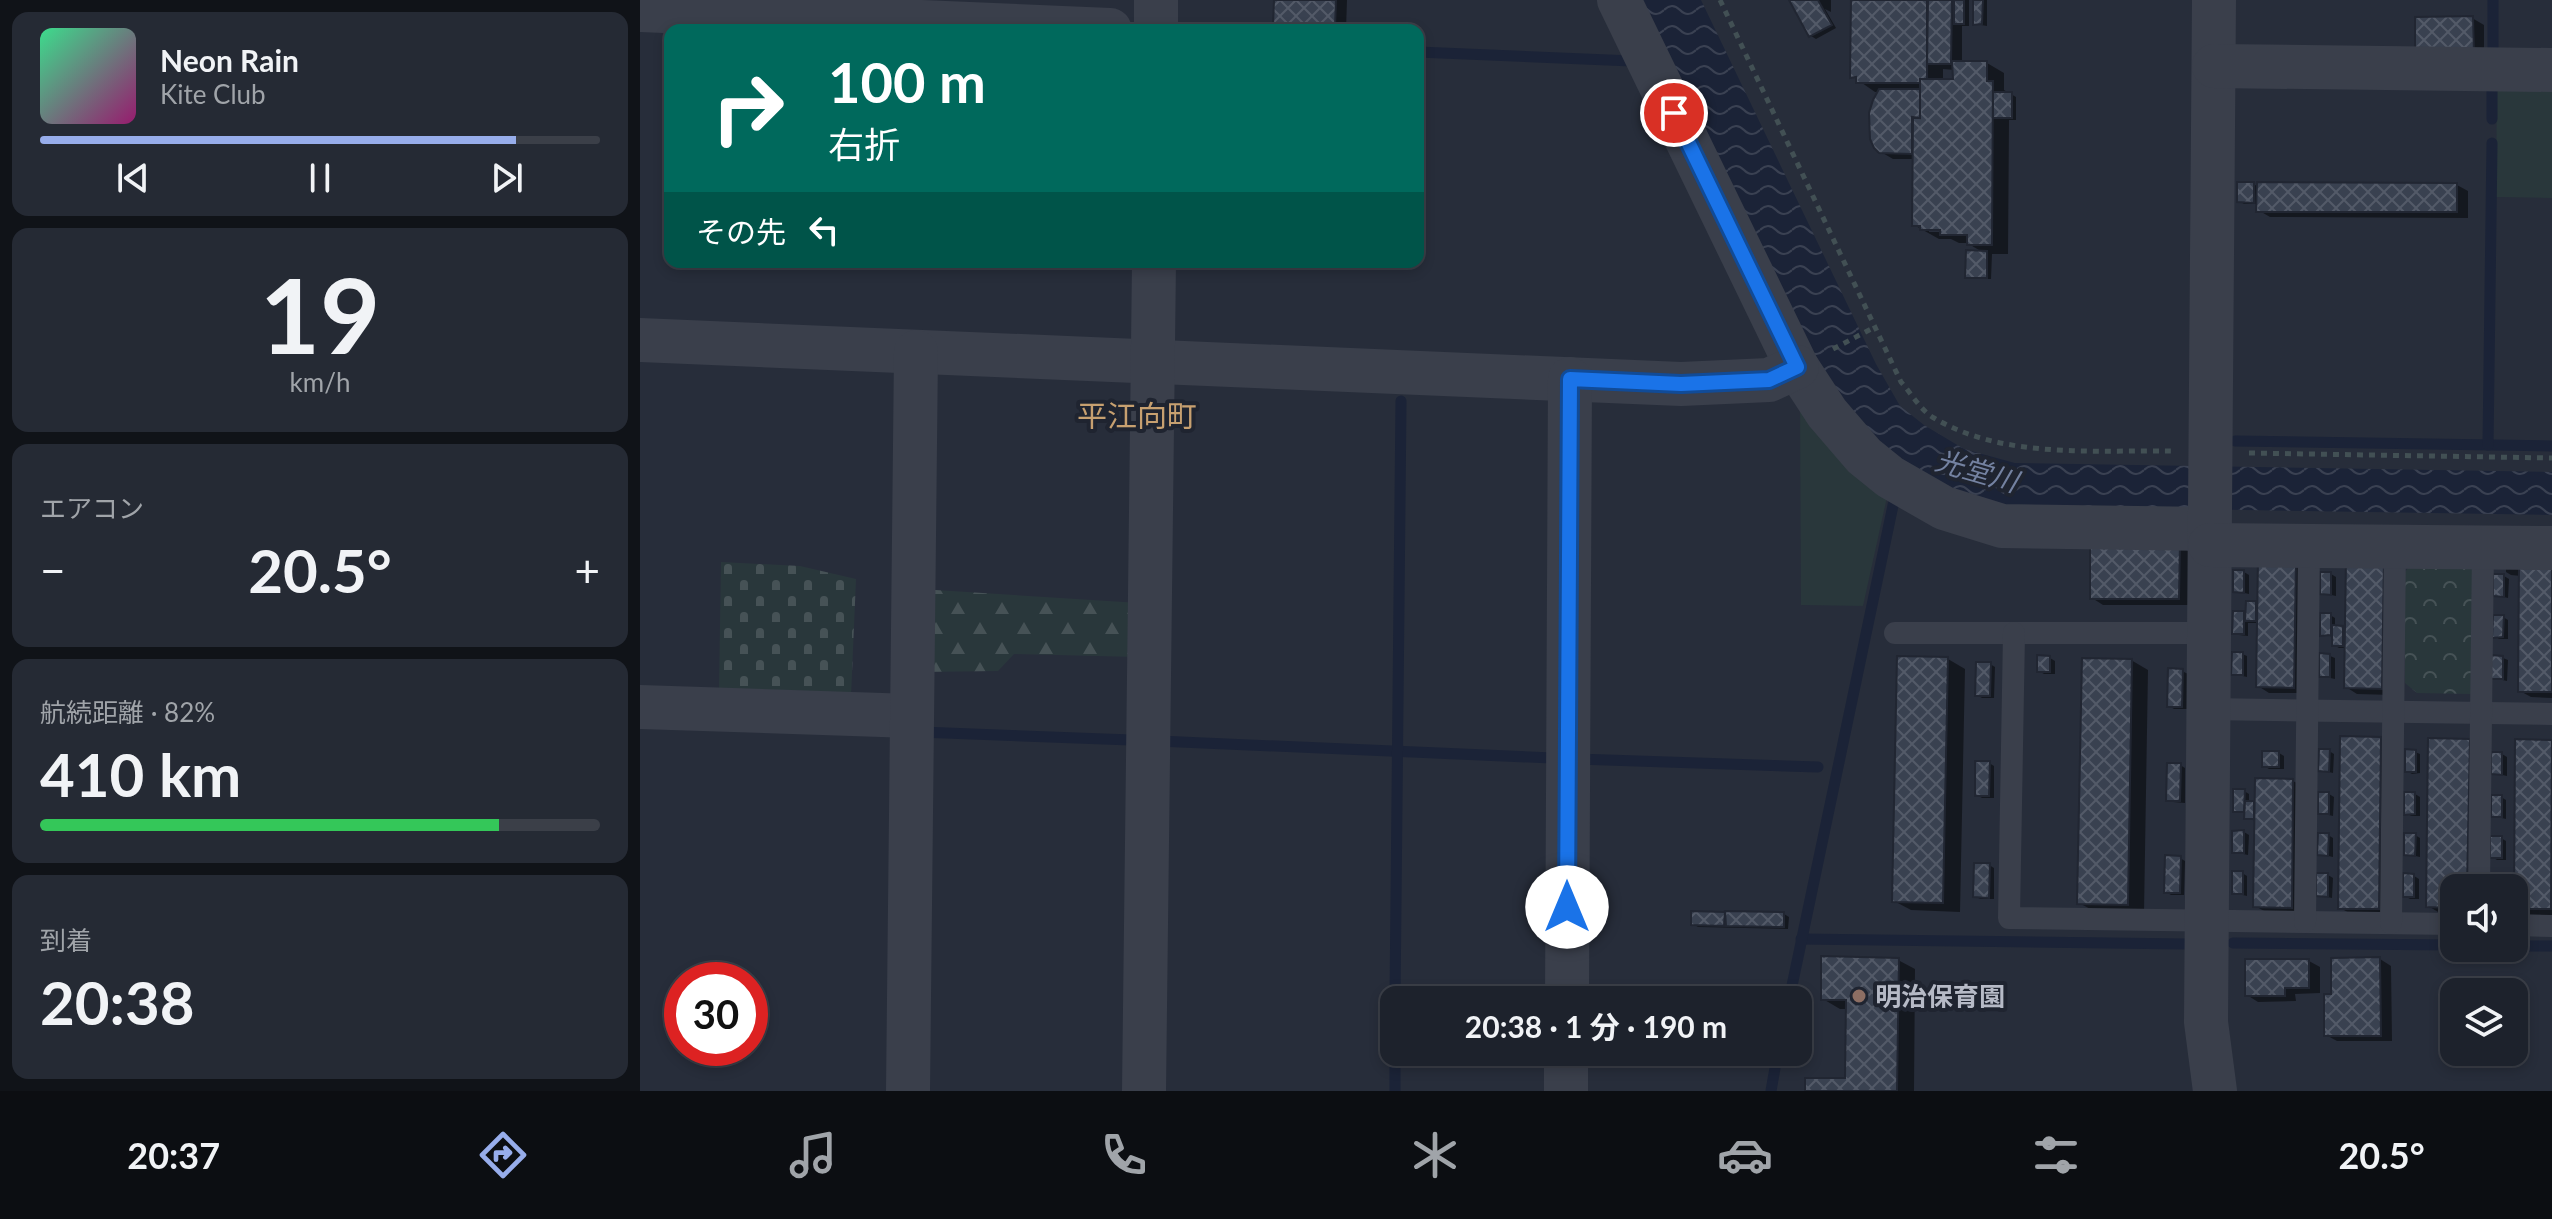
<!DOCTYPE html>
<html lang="ja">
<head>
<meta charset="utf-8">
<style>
	:root { --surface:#1d222c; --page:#252a34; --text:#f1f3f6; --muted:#a0a4a9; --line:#3b3f48; --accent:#97adeb }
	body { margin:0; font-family:Lato,"Noto Sans JP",sans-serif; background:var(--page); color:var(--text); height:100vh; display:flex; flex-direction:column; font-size:30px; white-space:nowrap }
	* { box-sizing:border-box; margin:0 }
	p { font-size:26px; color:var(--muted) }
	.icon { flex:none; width:44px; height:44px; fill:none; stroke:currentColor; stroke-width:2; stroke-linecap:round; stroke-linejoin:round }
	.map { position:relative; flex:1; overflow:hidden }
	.details { display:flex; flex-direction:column; gap:12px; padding:12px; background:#101318; width:640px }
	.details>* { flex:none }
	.hud { position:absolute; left:24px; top:24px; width:760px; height:244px; border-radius:16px; box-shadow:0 4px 12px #0003,0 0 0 2px var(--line); background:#00695c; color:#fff; overflow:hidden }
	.fabs { position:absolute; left:1800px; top:874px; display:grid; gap:16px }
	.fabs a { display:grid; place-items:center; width:88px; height:88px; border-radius:16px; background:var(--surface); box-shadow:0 4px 12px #0003,0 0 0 2px var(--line); font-size:40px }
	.speed { position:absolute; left:24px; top:962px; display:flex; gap:16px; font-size:40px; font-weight:700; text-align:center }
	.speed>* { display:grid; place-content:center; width:104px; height:104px; border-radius:50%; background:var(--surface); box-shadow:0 4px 12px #0003,0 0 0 2px var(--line); line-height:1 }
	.speed .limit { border:12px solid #d22; background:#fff; color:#111 }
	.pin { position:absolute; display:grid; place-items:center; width:68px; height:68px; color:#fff; margin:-34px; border:4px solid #fff; border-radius:50%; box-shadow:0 2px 8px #0007 }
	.me { position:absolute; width:88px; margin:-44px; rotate:0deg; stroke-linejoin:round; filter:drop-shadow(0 0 6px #0008) }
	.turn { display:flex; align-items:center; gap:28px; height:168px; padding:0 32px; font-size:36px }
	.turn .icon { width:104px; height:104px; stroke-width:2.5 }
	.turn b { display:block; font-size:56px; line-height:68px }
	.then { display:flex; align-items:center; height:76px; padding:0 32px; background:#0003; gap:16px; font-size:30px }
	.big { font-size:60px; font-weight:700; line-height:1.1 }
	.details .card { flex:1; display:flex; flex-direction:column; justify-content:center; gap:12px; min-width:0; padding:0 28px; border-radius:16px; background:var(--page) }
	.details .dial { align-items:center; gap:0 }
	.dial b { font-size:104px; line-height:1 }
	.song { display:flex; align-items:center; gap:24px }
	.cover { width:96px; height:96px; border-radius:12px; background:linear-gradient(135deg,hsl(150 70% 55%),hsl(320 70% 35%)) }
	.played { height:8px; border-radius:4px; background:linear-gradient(90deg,var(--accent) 85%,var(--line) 85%) }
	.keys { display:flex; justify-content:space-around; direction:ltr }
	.heat { display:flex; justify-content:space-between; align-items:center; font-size:44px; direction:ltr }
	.charge { height:12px; border-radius:6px; background:linear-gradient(90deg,#34c759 82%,var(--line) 0) }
	.trip { position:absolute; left:740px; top:986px; width:432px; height:80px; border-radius:16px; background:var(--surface); box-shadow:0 4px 12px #0003,0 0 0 2px var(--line); font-weight:700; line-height:80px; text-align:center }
	.menu { display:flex; height:128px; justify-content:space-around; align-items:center; background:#0c0e12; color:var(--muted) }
	.menu .icon { width:56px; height:56px }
	.menu .on { color:var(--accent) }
	.menu b { font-size:36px; color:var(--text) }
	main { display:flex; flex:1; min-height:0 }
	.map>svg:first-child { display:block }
</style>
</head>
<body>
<main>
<section class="details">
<div class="card">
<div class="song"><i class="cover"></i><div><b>Neon Rain</b><p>Kite Club</p></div></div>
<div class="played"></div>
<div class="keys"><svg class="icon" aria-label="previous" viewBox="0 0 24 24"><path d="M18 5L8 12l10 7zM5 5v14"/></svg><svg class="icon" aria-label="pause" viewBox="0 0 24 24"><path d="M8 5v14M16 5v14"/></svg><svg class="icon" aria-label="next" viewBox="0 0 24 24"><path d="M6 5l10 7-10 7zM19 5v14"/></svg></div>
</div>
<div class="card dial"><b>19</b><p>km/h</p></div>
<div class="card"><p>エアコン</p>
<div class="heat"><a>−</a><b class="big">20.5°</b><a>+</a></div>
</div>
<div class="card"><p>航続距離 · 82%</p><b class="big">410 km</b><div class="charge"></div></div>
<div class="card"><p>到着</p><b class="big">20:38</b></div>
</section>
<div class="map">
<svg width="1912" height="1091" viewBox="0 0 1912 1091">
	<defs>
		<pattern id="forest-firs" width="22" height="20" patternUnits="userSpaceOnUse" patternTransform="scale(2)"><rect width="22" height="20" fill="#29373b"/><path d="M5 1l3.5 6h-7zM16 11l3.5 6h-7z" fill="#465256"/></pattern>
		<pattern id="cemetery-stones" width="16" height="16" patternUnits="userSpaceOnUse" patternTransform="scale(2)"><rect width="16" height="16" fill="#29373b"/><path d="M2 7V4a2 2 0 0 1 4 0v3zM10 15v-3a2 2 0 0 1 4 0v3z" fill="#465256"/></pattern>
		<pattern id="park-crowns" width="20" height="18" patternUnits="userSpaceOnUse" patternTransform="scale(2)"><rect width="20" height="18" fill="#29373b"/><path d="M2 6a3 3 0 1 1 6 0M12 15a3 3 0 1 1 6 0" fill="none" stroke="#465256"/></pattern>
		<pattern id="water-waves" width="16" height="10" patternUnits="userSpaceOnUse" patternTransform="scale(2)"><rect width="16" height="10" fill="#1b2337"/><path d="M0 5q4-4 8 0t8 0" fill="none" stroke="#3a4152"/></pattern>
		<pattern id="building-cross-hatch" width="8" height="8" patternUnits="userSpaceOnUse" patternTransform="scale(2)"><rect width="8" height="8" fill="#394150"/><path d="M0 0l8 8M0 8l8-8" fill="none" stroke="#535a68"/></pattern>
	</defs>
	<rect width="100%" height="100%" fill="#272d3a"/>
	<g fill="#29373b">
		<polygon points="1857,80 1912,80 1912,198 1856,197"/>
		<polygon points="1160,408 1249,488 1223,606 1161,605"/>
	</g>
	<polygon fill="url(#forest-firs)" points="280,589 499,603 498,657 374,654 358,671 280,672"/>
	<polygon fill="url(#cemetery-stones)" points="81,562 160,566 216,579 211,696 79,690"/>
	<polygon fill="url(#park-crowns)" points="1776,558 1833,561 1831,694 1777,693 1765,683 1765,572"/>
	<polygon fill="url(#water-waves)" points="1000,0 1061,0 1236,364 1260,406 1284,425 1324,449 1375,463 1912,472 1912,515 1362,506 1300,490 1217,424 1174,354"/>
	<g fill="#0007" fill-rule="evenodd">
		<polygon points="636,0 707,0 706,30 645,30 635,24"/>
		<polygon points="1151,0 1191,0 1191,12 1185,9 1196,28 1176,39 1171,36"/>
		<path d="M1213 0H1329V26H1322V63H1347L1364 73V90L1376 97V120H1369L1368 254H1352L1351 279H1333L1327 276 1344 253 1327 243H1319L1311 239H1299L1274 225 1275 159H1253L1241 152 1240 92H1235L1212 76ZM1303 69 1315 70V81H1303ZM1289 228H1310V232H1289Z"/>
		<polygon points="1335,0 1347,0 1347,26 1335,24"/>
		<polygon points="1832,18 1844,25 1844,58 1789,59"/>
		<polygon points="1613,184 1619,187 1817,185 1828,191 1828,218 1630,217 1618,210 1618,204 1604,204 1599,201"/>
		<polygon points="1539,545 1550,552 1550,605 1463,605 1452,598"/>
		<polygon points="1656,561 1667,568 1665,693 1629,693 1618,686 1619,623 1608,623 1608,636 1599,635 1594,633 1595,613 1607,613 1615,603 1619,605"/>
		<polygon points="1744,563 1753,695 1717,694 1706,687 1706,648 1699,648 1694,645 1694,637 1682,634 1690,615 1695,618 1695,627 1707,630"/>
		<polygon points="1866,564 1912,566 1912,698 1891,697 1880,691 1881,576 1871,575 1866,572"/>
		<polygon points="1604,572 1609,575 1609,594 1595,591"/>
		<polygon points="1691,574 1696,577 1696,596 1682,593"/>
		<polygon points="1864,576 1869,579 1868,598 1855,595"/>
		<polygon points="1863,617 1868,620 1868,639 1859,639 1854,636"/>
		<polygon points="1602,654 1607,656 1607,677 1594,674"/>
		<polygon points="1690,656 1695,658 1695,679 1681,676"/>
		<polygon points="1410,658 1415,661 1415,674 1404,674 1399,671"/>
		<polygon points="1863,658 1868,660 1867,681 1853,678"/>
		<polygon points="1308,659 1325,669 1320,912 1271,910 1254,901"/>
		<polygon points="1491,660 1508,670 1504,913 1456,912 1439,903"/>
		<polygon points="1350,664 1355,667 1354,698 1342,698 1337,695"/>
		<polygon points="1542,671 1548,674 1547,709 1534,709 1529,706"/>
		<polygon points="1741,739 1758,748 1755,918 1717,917 1700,908"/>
		<polygon points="1829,741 1844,888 1814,888 1814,916 1805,916 1788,906"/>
		<polygon points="1877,741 1912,742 1912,918 1892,918 1875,908"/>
		<polygon points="1689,751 1694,754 1693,773 1680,770"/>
		<polygon points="1775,752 1780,754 1780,773 1772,774 1767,771"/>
		<polygon points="1639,753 1644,756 1644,769 1629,769 1624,766"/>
		<polygon points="1862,754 1867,757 1867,776 1853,773"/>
		<polygon points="1349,763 1354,766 1354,798 1342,798 1337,795"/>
		<polygon points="1540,765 1545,768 1545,803 1533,802 1528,799"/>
		<polygon points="1653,781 1664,787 1663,913 1626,912 1615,906 1616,821 1606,818 1607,814 1595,810 1604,791 1609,794 1609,803 1616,805"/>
		<polygon points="1689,794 1694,797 1693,816 1680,813"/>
		<polygon points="1775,794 1780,797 1780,816 1771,816 1766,813"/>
		<polygon points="1861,797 1866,800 1866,819 1853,816"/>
		<polygon points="1604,832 1609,835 1608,855 1594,852"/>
		<polygon points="1688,835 1693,838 1693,857 1679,854"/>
		<polygon points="1775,835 1780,838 1780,857 1766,854"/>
		<polygon points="1861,838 1866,841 1866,860 1857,860 1852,857"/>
		<polygon points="1540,858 1545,861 1544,895 1531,895 1526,892"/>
		<polygon points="1349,865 1354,868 1354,899 1340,899 1335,896"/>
		<polygon points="1602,873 1607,876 1607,896 1594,893"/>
		<polygon points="1688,875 1693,878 1692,898 1678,895"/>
		<polygon points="1774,876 1779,879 1779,899 1770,899 1765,896"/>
		<polygon points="1860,878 1865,881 1865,888 1851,888"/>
		<polygon points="1053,913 1144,914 1149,917 1148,929 1058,927 1053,924"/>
		<polygon points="1740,959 1751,966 1752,1041 1697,1041 1686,1035"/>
		<polygon points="1258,960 1275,969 1274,1091 1167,1091 1207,1080 1208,1009 1200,1009 1183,999"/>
		<polygon points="1669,961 1680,967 1680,993 1655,994 1656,1001 1618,1002 1607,995"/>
	</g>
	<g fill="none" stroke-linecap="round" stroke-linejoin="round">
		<g stroke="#1b2337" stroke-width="11">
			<polyline points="778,52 992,61"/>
			<polyline points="1853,58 1853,0"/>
			<polyline points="1852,119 1852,81"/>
			<polyline points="1595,441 1912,446"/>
			<polyline points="1848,445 1852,143"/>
			<polyline points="280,732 491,740"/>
			<polyline points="518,741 912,758"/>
			<polyline points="937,759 1178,767"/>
			<polyline points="1161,939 1545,944"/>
			<polyline points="1593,943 1814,945"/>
			<polyline points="1874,946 1912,946"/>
			<polyline points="755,1000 761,401"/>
			<polyline points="1149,1000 1255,496"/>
			<polyline points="755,1091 755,1052"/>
			<polyline points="1131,1091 1135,1068"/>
		</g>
	</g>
	<g fill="url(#building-cross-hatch)" stroke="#212632" stroke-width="2">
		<polygon points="634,0 696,0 695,28 633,25"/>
		<polygon points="1149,0 1178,0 1192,25 1169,37"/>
		<polygon points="1211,0 1287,0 1287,79 1280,79 1280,83 1216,83 1216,77 1210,78"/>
		<polygon points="1288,0 1312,0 1311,64 1287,64"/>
		<rect x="1314" y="0" width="10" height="24"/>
		<polygon points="1333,0 1343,0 1342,24 1333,25"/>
		<polygon points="1833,16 1834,53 1775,54 1775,17"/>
		<polygon points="1312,61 1347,61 1347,81 1353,81 1352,245 1327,245 1327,235 1300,235 1300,230 1280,230 1280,226 1272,226 1273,118 1280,118 1280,79 1313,79"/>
		<polygon points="1239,89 1280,89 1280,118 1272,117 1272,154 1239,153 1234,148 1230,139 1229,113 1233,100"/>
		<rect x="1353" y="92" width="19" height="26"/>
		<polygon points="1597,182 1614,182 1614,203 1597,202"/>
		<polygon points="1617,182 1817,183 1817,212 1616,212"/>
		<polygon points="1326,250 1347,251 1347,278 1325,278"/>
		<polygon points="1450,543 1540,543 1539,599 1450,599"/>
		<polygon points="1618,559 1656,559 1654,688 1616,687"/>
		<polygon points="1706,560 1744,561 1742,689 1704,688"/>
		<polygon points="1879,563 1912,564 1912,692 1878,692"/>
		<polygon points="1593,570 1604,570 1604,593 1593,592"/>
		<polygon points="1680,572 1691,572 1691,595 1680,594"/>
		<polygon points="1853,574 1864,574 1864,597 1853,596"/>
		<polygon points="1606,601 1616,601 1616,621 1605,621"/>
		<polygon points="1593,611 1604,611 1604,634 1592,634"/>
		<polygon points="1680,613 1691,613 1691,635 1680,636"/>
		<polygon points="1853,615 1864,615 1863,637 1852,638"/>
		<polygon points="1692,625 1703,626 1703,646 1692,646"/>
		<polygon points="1592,652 1603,652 1603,675 1591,675"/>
		<polygon points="1679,653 1690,654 1690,677 1679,677"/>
		<polygon points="1397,655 1410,656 1410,672 1397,672"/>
		<polygon points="1851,655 1863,656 1863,679 1851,679"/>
		<polygon points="1257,656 1308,657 1303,903 1252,902"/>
		<polygon points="1442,658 1492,659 1488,905 1437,904"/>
		<polygon points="1336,662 1351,662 1350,696 1335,696"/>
		<polygon points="1528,668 1543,669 1542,707 1527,707"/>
		<polygon points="1700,736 1741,737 1739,909 1698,909"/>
		<polygon points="1788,738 1830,739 1827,888 1814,888 1814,908 1786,907"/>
		<polygon points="1875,739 1912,740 1911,909 1874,909"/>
		<polygon points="1679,749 1690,749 1689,772 1678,771"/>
		<polygon points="1765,749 1776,750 1776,772 1765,772"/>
		<rect x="1622" y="751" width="17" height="16"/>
		<polygon points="1851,752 1862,752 1862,775 1851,774"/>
		<polygon points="1335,761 1350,761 1349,796 1335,796"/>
		<polygon points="1527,763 1541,763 1540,801 1526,801"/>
		<polygon points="1615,778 1653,779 1652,908 1613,907"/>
		<polygon points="1593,789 1605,789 1604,812 1593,812"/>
		<rect x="1678" y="792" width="11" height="22"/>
		<polygon points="1764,792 1775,792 1775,814 1764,815"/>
		<rect x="1851" y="795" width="11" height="22"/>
		<polygon points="1605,801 1614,801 1614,819 1604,819"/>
		<polygon points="1604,830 1604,853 1592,853 1592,831"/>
		<polygon points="1678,833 1689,833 1688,856 1677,855"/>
		<polygon points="1764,833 1776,833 1775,856 1764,855"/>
		<rect x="1850" y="836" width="12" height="22"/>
		<polygon points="1525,855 1541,856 1540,893 1524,893"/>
		<polygon points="1334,863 1350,863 1349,898 1333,897"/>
		<rect x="1592" y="871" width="11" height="23"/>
		<polygon points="1676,873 1688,873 1688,897 1676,896"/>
		<polygon points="1763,873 1774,874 1774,897 1763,897"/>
		<polygon points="1850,876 1861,876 1861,888 1849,888"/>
		<polygon points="1051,911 1085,912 1084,926 1051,925"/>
		<polygon points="1085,911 1144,912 1144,927 1086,926"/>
		<polygon points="1181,956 1259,958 1257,1091 1165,1091 1165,1078 1205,1078 1206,1000 1181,1000"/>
		<polygon points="1740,957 1741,1036 1684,1036 1684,994 1691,994 1691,958"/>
		<polygon points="1605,959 1669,959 1669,988 1645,988 1645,996 1605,996"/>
	</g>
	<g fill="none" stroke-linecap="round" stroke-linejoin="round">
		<g stroke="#425054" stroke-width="5" stroke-dasharray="6 6" stroke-linecap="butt">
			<path d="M1080 0 1261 382C1271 393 1281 411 1294 418 1363 459 1454 450 1531 451"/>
			<polyline points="1193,349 1235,327"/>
			<polyline points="1609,453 1912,458"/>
		</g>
		<g stroke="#3a3f4b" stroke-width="22">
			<polyline points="1255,633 1569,633"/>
			<polyline points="1374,633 1369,918 1814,924"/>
			<polyline points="1568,709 1912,714"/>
			<polyline points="1839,888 1843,547"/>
			<polyline points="1665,922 1669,545"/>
			<polyline points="1751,923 1755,546"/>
			<polyline points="1874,925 1912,926"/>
		</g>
		<g stroke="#3a3f4b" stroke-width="44">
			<polyline points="979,0 1157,367 1187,413 1224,456 1250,477 1304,508 1362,526 1570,529"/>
			<polyline points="1574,0 1566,1022 1575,1091"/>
			<polyline points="0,10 470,30"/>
			<polyline points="516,30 516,0"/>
			<polyline points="1574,66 1912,70"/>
			<polyline points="0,340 1041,384 1129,380 1157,367"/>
			<polyline points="1570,545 1912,548"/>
			<polyline points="0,707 272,716"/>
			<polyline points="927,1000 930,379"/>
			<polyline points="268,1091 276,352"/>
			<polyline points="504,1091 514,262"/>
			<polyline points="926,1091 926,1052"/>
		</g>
	</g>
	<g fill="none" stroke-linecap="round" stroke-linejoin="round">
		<defs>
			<polyline id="route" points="927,907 930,379 1041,384 1129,380 1157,367 1034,113"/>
		</defs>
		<use href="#route" stroke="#114b97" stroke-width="20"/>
		<use href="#route" stroke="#1a73e8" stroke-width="14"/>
	</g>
	<circle fill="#8d6e63" stroke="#1f2430" stroke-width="3" cx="1219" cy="996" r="8"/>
	<g text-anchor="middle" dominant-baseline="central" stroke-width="8" stroke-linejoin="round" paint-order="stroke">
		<g font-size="26" font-weight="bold" fill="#b6bac6" stroke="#1f2430" text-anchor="start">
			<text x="1235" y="996">明治保育園</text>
		</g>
		<g font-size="28" font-style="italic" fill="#7482a1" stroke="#1f2430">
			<text transform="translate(1337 470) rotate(16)">光堂川</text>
		</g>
		<g font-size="30" fill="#c7a070" stroke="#1f2430">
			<text x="497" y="415">平江向町</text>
		</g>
	</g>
</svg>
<div class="fabs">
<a><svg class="icon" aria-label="sound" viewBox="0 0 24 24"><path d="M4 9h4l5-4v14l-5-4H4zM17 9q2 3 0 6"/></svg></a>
<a><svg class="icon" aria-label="layers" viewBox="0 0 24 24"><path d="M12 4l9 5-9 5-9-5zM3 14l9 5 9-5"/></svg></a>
</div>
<div class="speed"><div class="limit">30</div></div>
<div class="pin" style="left:1034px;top:113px;background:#d93025"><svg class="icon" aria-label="arrive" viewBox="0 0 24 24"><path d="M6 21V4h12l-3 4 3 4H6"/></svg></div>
<svg class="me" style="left:927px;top:907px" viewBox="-20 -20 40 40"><circle r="19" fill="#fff"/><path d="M0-13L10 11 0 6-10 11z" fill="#1a73e8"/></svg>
<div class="trip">20:38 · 1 分 · 190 m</div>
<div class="hud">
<div class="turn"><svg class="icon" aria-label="right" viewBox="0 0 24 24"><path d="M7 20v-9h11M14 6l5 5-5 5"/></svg><div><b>100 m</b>右折</div></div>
<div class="then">その先<svg class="icon" aria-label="left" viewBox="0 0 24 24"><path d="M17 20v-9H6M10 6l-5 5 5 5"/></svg></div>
</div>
</div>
</main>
<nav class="menu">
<b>20:37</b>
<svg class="icon on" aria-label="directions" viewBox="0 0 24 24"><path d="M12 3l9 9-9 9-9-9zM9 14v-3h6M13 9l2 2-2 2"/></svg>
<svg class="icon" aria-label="music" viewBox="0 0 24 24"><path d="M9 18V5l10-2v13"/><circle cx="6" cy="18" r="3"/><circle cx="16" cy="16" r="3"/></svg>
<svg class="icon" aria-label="phone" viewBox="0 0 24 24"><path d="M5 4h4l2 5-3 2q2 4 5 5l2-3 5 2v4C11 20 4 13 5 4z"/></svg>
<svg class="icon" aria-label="climate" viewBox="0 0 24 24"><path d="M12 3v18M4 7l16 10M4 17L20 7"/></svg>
<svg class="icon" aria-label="car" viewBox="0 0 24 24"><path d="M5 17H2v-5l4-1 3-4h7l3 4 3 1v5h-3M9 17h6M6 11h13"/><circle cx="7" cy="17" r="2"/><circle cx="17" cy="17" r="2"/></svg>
<svg class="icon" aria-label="filters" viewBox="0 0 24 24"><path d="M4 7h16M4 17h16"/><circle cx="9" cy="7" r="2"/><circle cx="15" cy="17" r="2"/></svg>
<b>20.5°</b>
</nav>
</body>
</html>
